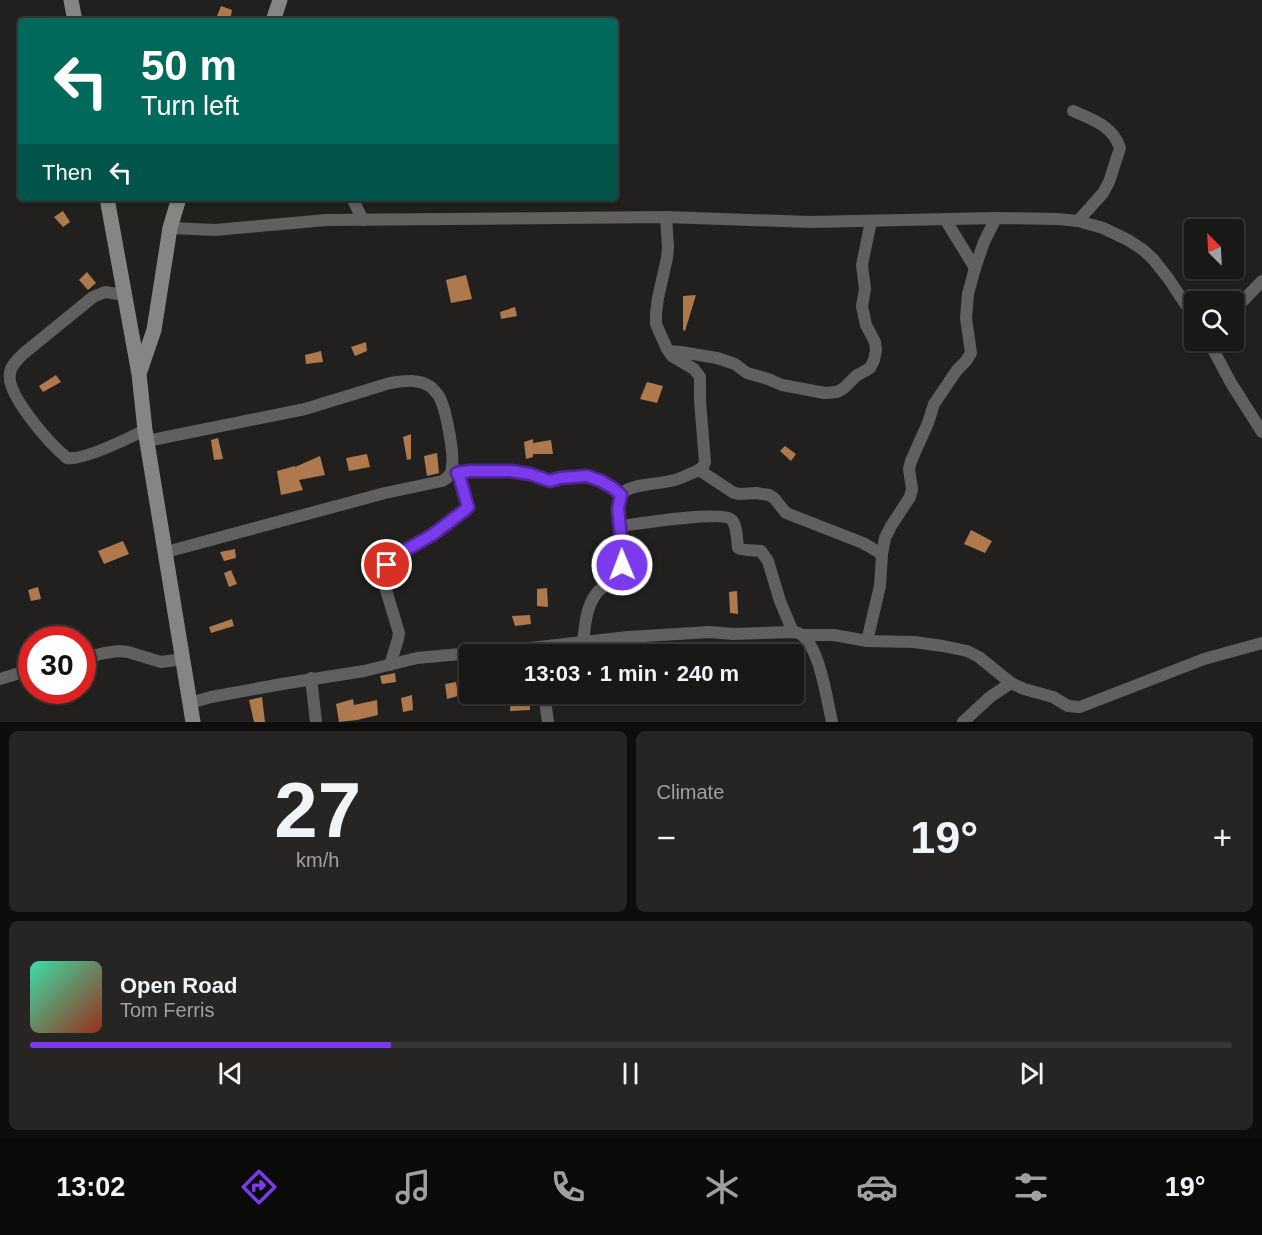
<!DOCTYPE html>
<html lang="en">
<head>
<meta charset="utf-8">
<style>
	:root { --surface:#1a1817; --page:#272524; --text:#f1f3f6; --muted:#9fa0a1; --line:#383736; --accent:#7c3aed }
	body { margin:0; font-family:Arial,sans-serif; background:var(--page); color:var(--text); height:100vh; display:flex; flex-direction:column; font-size:22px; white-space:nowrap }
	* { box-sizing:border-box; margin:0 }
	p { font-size:20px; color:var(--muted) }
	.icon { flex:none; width:33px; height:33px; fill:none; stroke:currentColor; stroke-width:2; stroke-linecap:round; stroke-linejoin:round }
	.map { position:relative; height:722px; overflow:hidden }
	.drawer { display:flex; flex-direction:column; gap:9px; padding:9px; background:#0e0d0d; flex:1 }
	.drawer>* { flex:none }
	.hud { position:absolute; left:18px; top:18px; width:600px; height:183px; border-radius:6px; box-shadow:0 2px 4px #0004,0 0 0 2px var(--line); background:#00695c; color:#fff; overflow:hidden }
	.needle { width:39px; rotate:336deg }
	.controls { position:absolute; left:1184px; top:219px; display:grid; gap:12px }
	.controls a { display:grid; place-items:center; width:60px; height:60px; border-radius:6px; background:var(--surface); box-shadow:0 2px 4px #0004,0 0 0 2px var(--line); font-size:30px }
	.speed { position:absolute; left:18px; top:626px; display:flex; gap:12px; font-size:30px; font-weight:700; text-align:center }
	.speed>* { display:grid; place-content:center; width:78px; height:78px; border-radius:50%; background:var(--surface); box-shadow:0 2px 4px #0004,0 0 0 2px var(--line); line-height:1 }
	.speed .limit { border:9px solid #d22; background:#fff; color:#111 }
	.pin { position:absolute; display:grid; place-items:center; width:51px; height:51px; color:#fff; margin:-26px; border:3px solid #fff; border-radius:50%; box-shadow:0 2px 6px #0007 }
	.me { position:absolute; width:66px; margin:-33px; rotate:359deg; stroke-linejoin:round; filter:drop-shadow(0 0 4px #0008) }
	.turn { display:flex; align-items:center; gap:21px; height:126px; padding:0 24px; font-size:27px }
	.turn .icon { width:78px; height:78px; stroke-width:2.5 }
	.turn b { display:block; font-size:42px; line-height:51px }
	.then { display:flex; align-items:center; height:57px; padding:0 24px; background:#0003; gap:12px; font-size:22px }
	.big { font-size:45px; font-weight:800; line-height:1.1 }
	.drawer .widget { flex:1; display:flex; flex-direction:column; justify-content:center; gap:9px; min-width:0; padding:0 21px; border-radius:9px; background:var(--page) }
	.drawer .dial { align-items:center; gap:0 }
	.dial b { font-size:78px; line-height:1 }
	.song { display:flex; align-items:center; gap:18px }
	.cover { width:72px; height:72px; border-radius:9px; background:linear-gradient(135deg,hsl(160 70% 55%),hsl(10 70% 35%)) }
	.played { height:6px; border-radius:3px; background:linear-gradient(90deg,var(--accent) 30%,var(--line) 30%) }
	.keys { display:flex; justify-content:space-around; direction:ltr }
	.heat { display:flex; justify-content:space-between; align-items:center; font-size:33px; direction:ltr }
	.drawer .tiles { flex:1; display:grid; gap:9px; grid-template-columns:1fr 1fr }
	.widget:last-child { grid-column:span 2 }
	.trip { position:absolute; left:459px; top:644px; width:345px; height:60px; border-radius:6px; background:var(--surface); box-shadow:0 2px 4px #0004,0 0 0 2px var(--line); font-weight:800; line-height:60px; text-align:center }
	.tabs { display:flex; height:96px; justify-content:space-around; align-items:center; background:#0a0a09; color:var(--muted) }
	.tabs .icon { width:42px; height:42px }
	.tabs .selected { color:var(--accent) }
	.tabs b { font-size:27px; color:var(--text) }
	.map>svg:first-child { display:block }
</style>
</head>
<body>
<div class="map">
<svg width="1262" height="722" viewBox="0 0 1262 722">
	<rect width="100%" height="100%" fill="#22201f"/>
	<g fill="#ae7a4d">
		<polygon points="221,6 232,10 230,21 215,21"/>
		<polygon points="63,211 70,222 63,227 54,217"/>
		<polygon points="87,272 96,283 88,290 79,280"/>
		<polygon points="466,275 472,299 451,303 446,280"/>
		<polygon points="696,295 685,331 683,330 683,296"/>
		<polygon points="515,307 517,316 501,319 500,312"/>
		<polygon points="366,342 367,351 355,356 351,347"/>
		<polygon points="321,351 323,362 306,364 305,355"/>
		<polygon points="56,375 61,382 43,392 39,386"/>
		<polygon points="647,382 663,386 657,403 640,399"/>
		<polygon points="411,434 411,459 407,460 403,437"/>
		<polygon points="218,438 223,459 214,460 211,440"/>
		<polygon points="533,439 533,443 551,440 553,454 533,454 533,457 526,459 524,442"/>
		<polygon points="785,446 796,454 791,461 780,451"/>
		<polygon points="437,453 439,473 427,476 424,456"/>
		<polygon points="367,454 370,467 349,471 346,458"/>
		<polygon points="320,456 325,475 299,480 303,490 281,495 277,471 295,466 295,467"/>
		<polygon points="971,530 992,541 985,553 964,544"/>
		<polygon points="123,541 129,554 104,564 98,551"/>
		<polygon points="235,549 236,558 224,561 220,552"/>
		<polygon points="231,570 237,584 229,587 224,573"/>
		<polygon points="38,587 41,599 31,601 28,590"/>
		<polygon points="547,588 548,607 537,606 537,589"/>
		<polygon points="737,591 738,614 730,613 729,592"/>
		<polygon points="530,615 531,624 515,626 512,616"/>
		<polygon points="232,619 234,626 211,633 209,627"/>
		<polygon points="395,673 396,682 382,684 380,676"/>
		<polygon points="456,682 458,696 447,699 445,684"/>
		<polygon points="465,693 476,693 477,703 466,705"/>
		<polygon points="511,693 530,693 530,710 510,711"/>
		<polygon points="412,695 413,710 403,712 401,698"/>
		<polygon points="262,697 265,722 254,722 249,700"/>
		<polygon points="353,699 354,705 377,700 378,715 357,720 339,722 336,704"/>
	</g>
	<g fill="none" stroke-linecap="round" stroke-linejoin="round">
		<g stroke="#616060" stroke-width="12">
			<path d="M1073 111C1092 119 1113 126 1120 148L1109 182 1103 193 1078 221"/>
			<polyline points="352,198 363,220"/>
			<polyline points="945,219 975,268"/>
			<polyline points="170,228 215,230 326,220 666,217 810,222 996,218 1058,219 1078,221 1103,228 1128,240 1142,249 1153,259 1168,278 1194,317"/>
			<path d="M125 295 105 292 93 297 23 354C18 359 11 365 10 373 5 394 51 445 67 458 83 461 129 438 145 430"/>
			<polyline points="1233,311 1262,281"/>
			<polyline points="1208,340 1231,383 1262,432"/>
			<polyline points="669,351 681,352 717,358 735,364 747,373 768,379 782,385 825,393 837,392 844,388 856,376 870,368 874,360 876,350 875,342 866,325 862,306 865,289 862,265 871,221"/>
			<path d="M147 441 305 409 390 383C403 381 419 378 431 387 434 390 438 394 440 398 446 411 456 458 451 472 449 477 447 479 442 481L385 493 166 552"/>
			<polyline points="699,470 734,493 740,494 756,493 769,495 774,498 786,513 863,543 882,554"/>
			<polyline points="457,473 470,471 511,471 530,473 550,481 560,478 587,476 601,481 613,488 621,495"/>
			<path d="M621 526C637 524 723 510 732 520 737 526 737 540 738 548 744 551 754 550 761 551L768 561 780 601 793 632"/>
			<polyline points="802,635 834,635 867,641 914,642 943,646 967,651 979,657 1011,683"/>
			<polyline points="867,641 880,586 882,554 885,538 891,526 910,497 912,489 909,469 911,461 928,423 934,404 957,370 966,361 971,353 966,318 968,294 975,268 984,242 996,218"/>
			<path d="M583 642C585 626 586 607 596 594 606 581 620 582 622 563 624 546 611 500 625 491 636 484 658 484 670 481 678 480 685 476 692 473 699 470 703 469 705 462L700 401V377L694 369 672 356 667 349 656 324V313L658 298 667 258 668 247 666 217"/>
			<polyline points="82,659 104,653 119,651 128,652 161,662 183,659"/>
			<polyline points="390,665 398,639 399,633 383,580 383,572 387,565 392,558 454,520 468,507 460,479 452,466"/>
			<polyline points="311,678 316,722"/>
			<polyline points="0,679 32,669"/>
			<polyline points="544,693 548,722"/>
			<path d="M190 703 211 697 282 684 364 671 417 658 539 647 628 637 710 632 733 634 793 632C796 632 799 633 802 635 820 649 827 700 832 722"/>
			<polyline points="963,722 990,697 1011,683 1024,689 1053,697 1068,706 1080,707 1204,659 1262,643"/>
		</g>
		<g stroke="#868583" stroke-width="15">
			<polyline points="71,0 75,21"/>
			<polyline points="273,21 280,0"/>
			<polyline points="107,198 139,374 145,430 193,722"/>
			<polyline points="140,371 154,330 170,228 179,198"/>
		</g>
	</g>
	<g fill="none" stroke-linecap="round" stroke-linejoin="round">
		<defs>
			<polyline id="route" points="387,565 392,558 432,535 465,510 468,507 460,479 457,473 470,471 511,471 530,474 550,481 560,478 587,476 601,481 613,488 621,495 618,508 622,549 622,565"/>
		</defs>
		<use href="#route" stroke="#51269a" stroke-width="15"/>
		<use href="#route" stroke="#7c3aed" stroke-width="10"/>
	</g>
</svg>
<div class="controls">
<a><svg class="needle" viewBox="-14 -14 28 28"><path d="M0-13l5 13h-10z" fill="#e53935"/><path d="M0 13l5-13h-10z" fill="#9fa0a1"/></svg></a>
<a><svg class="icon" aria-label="search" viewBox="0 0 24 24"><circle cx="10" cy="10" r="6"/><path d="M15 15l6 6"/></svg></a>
</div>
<div class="speed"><div class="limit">30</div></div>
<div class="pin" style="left:387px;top:565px;background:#d93025"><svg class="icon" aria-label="arrive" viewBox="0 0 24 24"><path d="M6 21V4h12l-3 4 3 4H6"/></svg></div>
<svg class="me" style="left:622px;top:565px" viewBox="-20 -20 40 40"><circle r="17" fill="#7c3aed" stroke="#fff" stroke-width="3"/><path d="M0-11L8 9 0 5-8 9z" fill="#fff"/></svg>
<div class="trip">13:03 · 1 min · 240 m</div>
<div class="hud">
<div class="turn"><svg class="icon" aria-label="left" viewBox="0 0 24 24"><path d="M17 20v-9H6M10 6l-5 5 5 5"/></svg><div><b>50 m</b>Turn left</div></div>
<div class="then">Then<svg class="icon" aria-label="left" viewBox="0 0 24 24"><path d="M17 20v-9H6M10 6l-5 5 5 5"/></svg></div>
</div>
</div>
<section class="drawer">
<div class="tiles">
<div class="widget dial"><b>27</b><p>km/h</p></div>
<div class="widget"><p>Climate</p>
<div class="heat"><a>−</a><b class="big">19°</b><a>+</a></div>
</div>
<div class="widget">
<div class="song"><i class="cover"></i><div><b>Open Road</b><p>Tom Ferris</p></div></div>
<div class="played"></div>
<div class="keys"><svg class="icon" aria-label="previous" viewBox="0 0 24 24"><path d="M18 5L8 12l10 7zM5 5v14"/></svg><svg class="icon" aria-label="pause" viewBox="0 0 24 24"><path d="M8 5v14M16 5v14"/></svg><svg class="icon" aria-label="next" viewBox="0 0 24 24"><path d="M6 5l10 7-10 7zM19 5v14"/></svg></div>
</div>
</div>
</section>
<nav class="tabs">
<b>13:02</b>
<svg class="icon selected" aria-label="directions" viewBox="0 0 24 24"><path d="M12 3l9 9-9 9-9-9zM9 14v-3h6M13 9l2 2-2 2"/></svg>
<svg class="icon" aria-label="music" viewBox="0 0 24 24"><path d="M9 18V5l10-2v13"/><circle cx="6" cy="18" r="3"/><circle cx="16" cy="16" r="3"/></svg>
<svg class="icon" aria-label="phone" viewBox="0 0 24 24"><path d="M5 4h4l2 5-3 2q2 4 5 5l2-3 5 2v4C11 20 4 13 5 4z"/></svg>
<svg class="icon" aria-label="climate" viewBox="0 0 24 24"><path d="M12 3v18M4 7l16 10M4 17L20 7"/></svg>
<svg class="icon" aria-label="car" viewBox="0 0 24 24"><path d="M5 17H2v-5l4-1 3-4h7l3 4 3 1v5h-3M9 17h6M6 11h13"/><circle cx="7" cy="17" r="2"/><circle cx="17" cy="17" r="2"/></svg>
<svg class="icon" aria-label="filters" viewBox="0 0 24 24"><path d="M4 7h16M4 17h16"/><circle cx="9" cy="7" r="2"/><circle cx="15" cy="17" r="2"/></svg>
<b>19°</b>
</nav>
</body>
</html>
